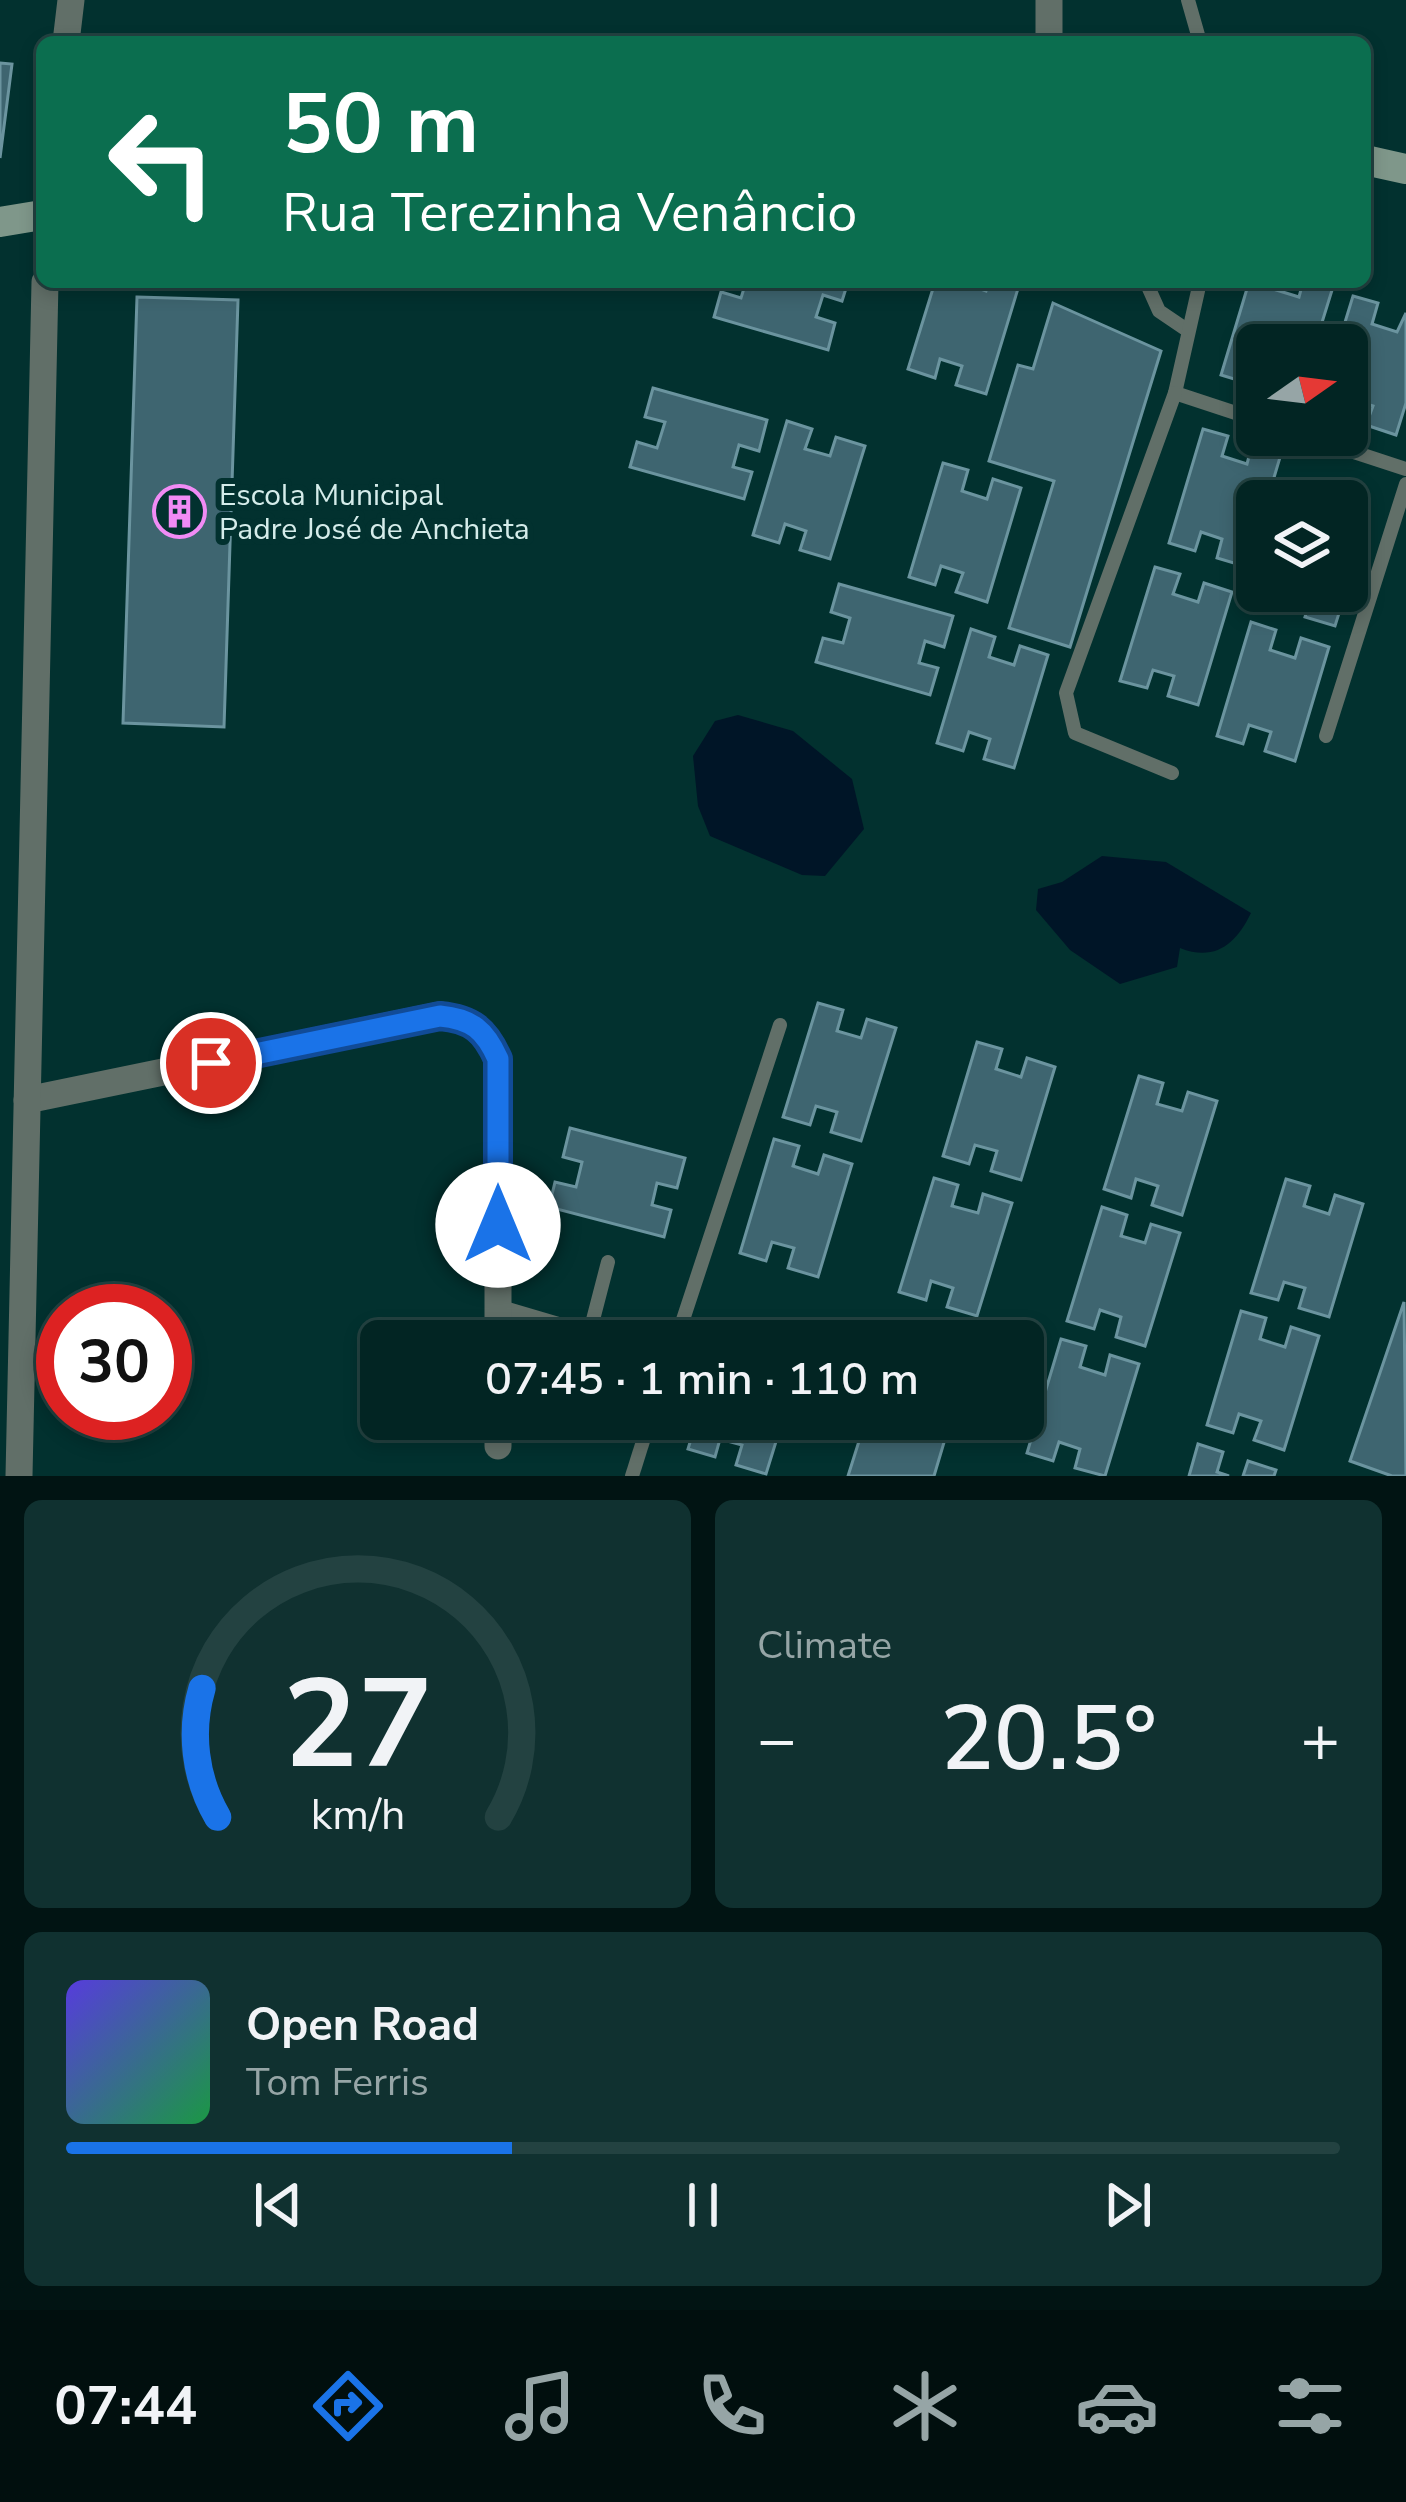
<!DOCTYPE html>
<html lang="en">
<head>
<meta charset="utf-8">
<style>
	:root { --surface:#022523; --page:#103130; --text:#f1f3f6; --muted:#96a5a6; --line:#234241; --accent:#1a73e8 }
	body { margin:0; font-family:"Nunito Sans",sans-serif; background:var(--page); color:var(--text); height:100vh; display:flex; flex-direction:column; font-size:45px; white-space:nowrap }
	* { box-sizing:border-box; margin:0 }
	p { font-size:39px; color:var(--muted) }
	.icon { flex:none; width:66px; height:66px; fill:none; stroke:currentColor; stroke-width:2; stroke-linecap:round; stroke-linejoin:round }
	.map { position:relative; height:1476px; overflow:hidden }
	.sheet { display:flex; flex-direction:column; gap:24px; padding:24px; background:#011413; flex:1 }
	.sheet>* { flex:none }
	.banner { position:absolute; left:36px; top:36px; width:1335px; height:252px; border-radius:18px; box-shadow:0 6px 18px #0003,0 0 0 3px var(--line); background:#0b6e4f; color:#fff; overflow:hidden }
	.needle { width:78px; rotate:76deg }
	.fabs { position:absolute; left:1236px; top:324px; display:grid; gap:24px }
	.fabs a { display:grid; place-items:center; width:132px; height:132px; border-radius:18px; background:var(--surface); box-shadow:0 6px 18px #0003,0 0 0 3px var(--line); font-size:60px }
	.speed { position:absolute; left:36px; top:1284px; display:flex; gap:24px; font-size:60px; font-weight:700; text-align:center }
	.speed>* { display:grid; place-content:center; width:156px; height:156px; border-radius:50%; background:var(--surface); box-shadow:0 6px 18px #0003,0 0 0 3px var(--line); line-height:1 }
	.speed .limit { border:18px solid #d22; background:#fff; color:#111 }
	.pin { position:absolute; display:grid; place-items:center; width:102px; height:102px; color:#fff; margin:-51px; border:6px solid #fff; border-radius:50%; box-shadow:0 3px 12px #0007 }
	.me { position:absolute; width:132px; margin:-66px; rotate:0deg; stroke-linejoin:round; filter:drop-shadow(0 0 9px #0008) }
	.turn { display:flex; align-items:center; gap:42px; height:252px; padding:0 48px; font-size:54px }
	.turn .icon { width:156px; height:156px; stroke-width:2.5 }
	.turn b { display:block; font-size:84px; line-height:102px }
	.big { font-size:90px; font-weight:600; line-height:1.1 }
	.sheet .widget { flex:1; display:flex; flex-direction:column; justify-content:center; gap:18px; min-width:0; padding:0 42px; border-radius:18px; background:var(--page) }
	.sheet .dial { align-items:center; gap:0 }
	.dial svg { height:312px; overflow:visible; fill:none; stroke:var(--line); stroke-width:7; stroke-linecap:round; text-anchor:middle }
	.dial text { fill:var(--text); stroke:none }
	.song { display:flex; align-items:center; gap:36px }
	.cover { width:144px; height:144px; border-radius:18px; background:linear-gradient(135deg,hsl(250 70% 55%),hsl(140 70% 35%)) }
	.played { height:12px; border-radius:6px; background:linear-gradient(90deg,var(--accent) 35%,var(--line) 35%) }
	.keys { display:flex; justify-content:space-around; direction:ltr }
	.heat { display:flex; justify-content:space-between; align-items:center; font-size:66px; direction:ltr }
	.sheet .tiles { flex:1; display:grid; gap:24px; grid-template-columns:1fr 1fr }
	.widget:last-child { grid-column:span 2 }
	.trip { position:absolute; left:360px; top:1320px; width:684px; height:120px; border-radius:18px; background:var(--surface); box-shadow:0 6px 18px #0003,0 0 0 3px var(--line); font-weight:600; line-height:120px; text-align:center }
	.tab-bar { display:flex; height:192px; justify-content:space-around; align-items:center; background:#010f0e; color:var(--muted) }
	.tab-bar .icon { width:84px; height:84px }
	.tab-bar .active { color:var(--accent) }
	.tab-bar b { font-size:54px; color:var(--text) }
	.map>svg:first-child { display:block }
</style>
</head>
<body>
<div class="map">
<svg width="1406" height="1476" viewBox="0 0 1406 1476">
	<rect width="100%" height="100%" fill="#02312f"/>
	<g fill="#001527">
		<polygon points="738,715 793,731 852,779 864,829 825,876 802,875 710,836 698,806 693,756 715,721"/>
		<path d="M1102 856 1166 862 1251 913C1236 944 1215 962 1180 948L1177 967 1120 984 1070 950 1036 910 1038 889 1062 882Z"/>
	</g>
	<g fill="#3e6570" stroke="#6b949f" stroke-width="3">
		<polygon points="0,63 12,64 0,158"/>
		<polygon points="746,282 848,282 842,301 823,295 816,317 835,323 828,350 714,317 721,292 741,298"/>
		<polygon points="935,282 962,282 986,291 989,282 1020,282 986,394 956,385 962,366 940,359 935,378 908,369"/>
		<polygon points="1249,282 1276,282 1273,289 1299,297 1303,282 1333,287 1315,345 1257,345 1257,366 1253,365 1247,383 1221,375"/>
		<polygon points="1353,296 1378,303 1372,324 1397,332 1406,313 1406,403 1396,435 1366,425 1373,406 1351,399 1347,412 1347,345 1338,345"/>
		<polygon points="137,297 238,300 224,727 123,723"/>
		<polygon points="1053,303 1161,351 1070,647 1009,628 1054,481 989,461 1018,365 1033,369"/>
		<polygon points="653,388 767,420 759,451 739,445 733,467 752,472 744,499 630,467 637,442 657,448 665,422 645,417"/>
		<polygon points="787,421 812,429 805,449 830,456 836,437 865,446 830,559 800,550 806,531 785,524 779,543 753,535"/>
		<polygon points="1203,429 1228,436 1222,456 1247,464 1252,445 1281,454 1267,501 1257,501 1257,533 1247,567 1217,558 1222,539 1201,532 1195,551 1169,543"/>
		<polygon points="943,463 968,470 962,491 987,499 993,479 1021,488 987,602 956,592 963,573 941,566 935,585 909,577"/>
		<polygon points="1347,506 1369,513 1347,586"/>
		<polygon points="1155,567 1180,574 1173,594 1198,602 1204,583 1232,592 1198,705 1168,696 1174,676 1153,670 1147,688 1120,681"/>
		<polygon points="839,584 953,616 944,647 925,641 919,663 938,668 930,695 816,662 823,638 843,643 850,618 831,612"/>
		<polygon points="1260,591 1289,591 1283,610 1257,602"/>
		<polygon points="1289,591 1346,591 1335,626 1305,617 1311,597"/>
		<polygon points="1251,622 1276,630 1270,650 1295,658 1301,638 1329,647 1295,761 1265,751 1271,732 1249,725 1243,744 1217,736"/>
		<polygon points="971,629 995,637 989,657 1014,665 1020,646 1048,655 1014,768 984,759 990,739 969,732 963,751 937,743"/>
		<polygon points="818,1003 843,1010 837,1031 861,1038 867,1019 896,1028 861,1141 831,1132 837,1112 816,1106 810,1125 783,1117"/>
		<polygon points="977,1042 1002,1049 996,1069 1021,1077 1027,1058 1055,1067 1021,1180 991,1171 997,1151 975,1145 969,1164 943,1156"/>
		<polygon points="1139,1076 1163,1083 1157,1104 1182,1111 1188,1092 1217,1101 1182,1215 1152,1205 1158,1186 1136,1179 1131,1198 1104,1189"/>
		<polygon points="570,1128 685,1158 677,1188 657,1183 652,1205 671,1210 664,1237 549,1207 555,1182 576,1187 582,1162 563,1157"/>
		<polygon points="774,1139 799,1146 793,1166 818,1174 824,1155 852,1164 818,1277 788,1268 794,1248 772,1242 766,1261 740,1253"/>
		<polygon points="934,1178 958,1185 952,1206 978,1213 983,1194 1012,1203 977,1316 947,1307 953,1288 931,1281 926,1300 899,1292"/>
		<polygon points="1286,1179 1310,1186 1304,1206 1329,1214 1335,1195 1363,1204 1329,1317 1299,1308 1305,1288 1284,1282 1278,1300 1251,1293"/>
		<polygon points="1102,1207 1127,1215 1121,1236 1145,1243 1151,1224 1180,1233 1145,1346 1116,1337 1121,1317 1100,1310 1094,1329 1067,1321"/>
		<polygon points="1404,1302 1406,1476 1392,1476 1350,1461"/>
		<polygon points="1241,1311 1266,1318 1260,1339 1285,1347 1291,1327 1319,1336 1284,1450 1254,1440 1261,1421 1239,1414 1233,1433 1207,1425"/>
		<polygon points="1061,1339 1086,1346 1080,1367 1105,1375 1110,1355 1139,1364 1105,1476 1075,1468 1080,1449 1059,1442 1053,1461 1027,1453"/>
		<polygon points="697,1419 783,1419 766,1474 736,1465 742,1445 720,1439 715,1457 688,1449"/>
		<polygon points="866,1419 893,1419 918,1427 920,1419 951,1419 934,1476 848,1476"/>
		<polygon points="1198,1444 1223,1452 1217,1472 1229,1476 1189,1476"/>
		<polygon points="1248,1461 1276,1470 1274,1476 1243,1476"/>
	</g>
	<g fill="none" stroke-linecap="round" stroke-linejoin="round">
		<g stroke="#616f68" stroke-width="14">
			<polyline points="1188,0 1200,42"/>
			<polyline points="1146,282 1159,311 1187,330"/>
			<polyline points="1200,282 1175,393 1257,420"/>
			<polyline points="1302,435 1406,469"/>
			<polyline points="1326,736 1406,484"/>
			<polyline points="1172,773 1075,733 1066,693 1175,393"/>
			<polyline points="498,1306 616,1341"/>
			<polyline points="588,1339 608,1262"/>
			<polyline points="676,1341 780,1025"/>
			<polyline points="567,1423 568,1419"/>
			<polyline points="632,1476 650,1419"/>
		</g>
		<g stroke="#616f68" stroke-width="27">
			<polyline points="1049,0 1049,42"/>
			<polyline points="66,42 71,0"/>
			<path d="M27 1100 440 1015C472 1019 485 1030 498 1059V1341"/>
			<polyline points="498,1446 498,1419"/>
			<polyline points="19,1476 45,282"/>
		</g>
		<g stroke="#7f978a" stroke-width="30">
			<polyline points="1365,160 1406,169"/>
			<polyline points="0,222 42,215"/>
		</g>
	</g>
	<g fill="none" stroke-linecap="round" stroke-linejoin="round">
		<defs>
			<path id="route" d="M211 1063 440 1016C472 1019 485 1030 498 1059V1225"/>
		</defs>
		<use href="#route" stroke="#114b97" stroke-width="30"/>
		<use href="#route" stroke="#1a73e8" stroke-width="21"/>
	</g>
	<defs>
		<symbol id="building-ring" viewBox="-11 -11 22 22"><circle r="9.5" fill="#02312f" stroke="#f18bf5" stroke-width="1.5"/><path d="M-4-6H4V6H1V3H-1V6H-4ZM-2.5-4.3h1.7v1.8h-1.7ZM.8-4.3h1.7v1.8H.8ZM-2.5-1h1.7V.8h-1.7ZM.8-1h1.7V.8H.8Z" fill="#f18bf5"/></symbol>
	</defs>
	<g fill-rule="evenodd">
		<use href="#building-ring" x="150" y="482" width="59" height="59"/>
	</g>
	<g text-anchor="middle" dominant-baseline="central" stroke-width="12" stroke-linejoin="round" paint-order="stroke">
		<g font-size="30" fill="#d5ecea" stroke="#02312f" text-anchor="start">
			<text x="219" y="495">Escola Municipal<tspan x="219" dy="34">Padre José de Anchieta</tspan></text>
		</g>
	</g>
</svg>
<div class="fabs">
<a><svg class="needle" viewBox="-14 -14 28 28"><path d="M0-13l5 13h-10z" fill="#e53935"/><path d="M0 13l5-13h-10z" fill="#96a5a6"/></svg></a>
<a><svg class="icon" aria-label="layers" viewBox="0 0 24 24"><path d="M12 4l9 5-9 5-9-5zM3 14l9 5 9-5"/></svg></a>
</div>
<div class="speed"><div class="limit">30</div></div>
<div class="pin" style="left:211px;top:1063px;background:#d93025"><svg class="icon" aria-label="arrive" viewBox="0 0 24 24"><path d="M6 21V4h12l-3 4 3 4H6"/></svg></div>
<svg class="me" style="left:498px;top:1225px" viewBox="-20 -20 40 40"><circle r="19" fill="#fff"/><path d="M0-13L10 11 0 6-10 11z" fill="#1a73e8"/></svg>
<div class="trip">07:45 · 1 min · 110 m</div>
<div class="banner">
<div class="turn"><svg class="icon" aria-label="left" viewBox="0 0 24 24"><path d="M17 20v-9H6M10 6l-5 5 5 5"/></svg><div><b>50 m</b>Rua Terezinha Venâncio</div></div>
</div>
</div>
<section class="sheet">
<div class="tiles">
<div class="widget dial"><svg viewBox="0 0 100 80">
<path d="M14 69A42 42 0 1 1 86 69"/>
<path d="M14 69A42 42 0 0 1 10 36" stroke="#1a73e8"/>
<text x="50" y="56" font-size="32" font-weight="700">27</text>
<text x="50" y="72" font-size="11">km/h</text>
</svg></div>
<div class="widget"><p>Climate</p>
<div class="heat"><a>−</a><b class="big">20.5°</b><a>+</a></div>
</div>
<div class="widget">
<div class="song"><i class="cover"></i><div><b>Open Road</b><p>Tom Ferris</p></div></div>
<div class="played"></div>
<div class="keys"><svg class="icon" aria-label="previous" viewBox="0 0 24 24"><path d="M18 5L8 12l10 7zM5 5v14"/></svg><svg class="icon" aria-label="pause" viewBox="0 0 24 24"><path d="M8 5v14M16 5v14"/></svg><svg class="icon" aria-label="next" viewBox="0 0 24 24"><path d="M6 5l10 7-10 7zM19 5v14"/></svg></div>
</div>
</div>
</section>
<nav class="tab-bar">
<b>07:44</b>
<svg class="icon active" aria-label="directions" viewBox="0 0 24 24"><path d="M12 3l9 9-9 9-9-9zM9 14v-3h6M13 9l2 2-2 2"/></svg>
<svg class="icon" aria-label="music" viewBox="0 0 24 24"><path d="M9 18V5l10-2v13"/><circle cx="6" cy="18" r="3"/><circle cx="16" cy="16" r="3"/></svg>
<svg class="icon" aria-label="phone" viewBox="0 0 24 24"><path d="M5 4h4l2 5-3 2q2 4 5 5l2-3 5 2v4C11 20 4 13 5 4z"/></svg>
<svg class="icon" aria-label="climate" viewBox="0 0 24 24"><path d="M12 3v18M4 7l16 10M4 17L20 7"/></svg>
<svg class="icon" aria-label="car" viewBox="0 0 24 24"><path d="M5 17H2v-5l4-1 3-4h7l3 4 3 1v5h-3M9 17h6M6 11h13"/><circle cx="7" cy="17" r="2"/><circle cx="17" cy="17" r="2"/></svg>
<svg class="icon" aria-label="filters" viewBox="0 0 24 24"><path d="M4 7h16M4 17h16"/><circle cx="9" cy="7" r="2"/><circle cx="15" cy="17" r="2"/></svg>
</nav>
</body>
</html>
